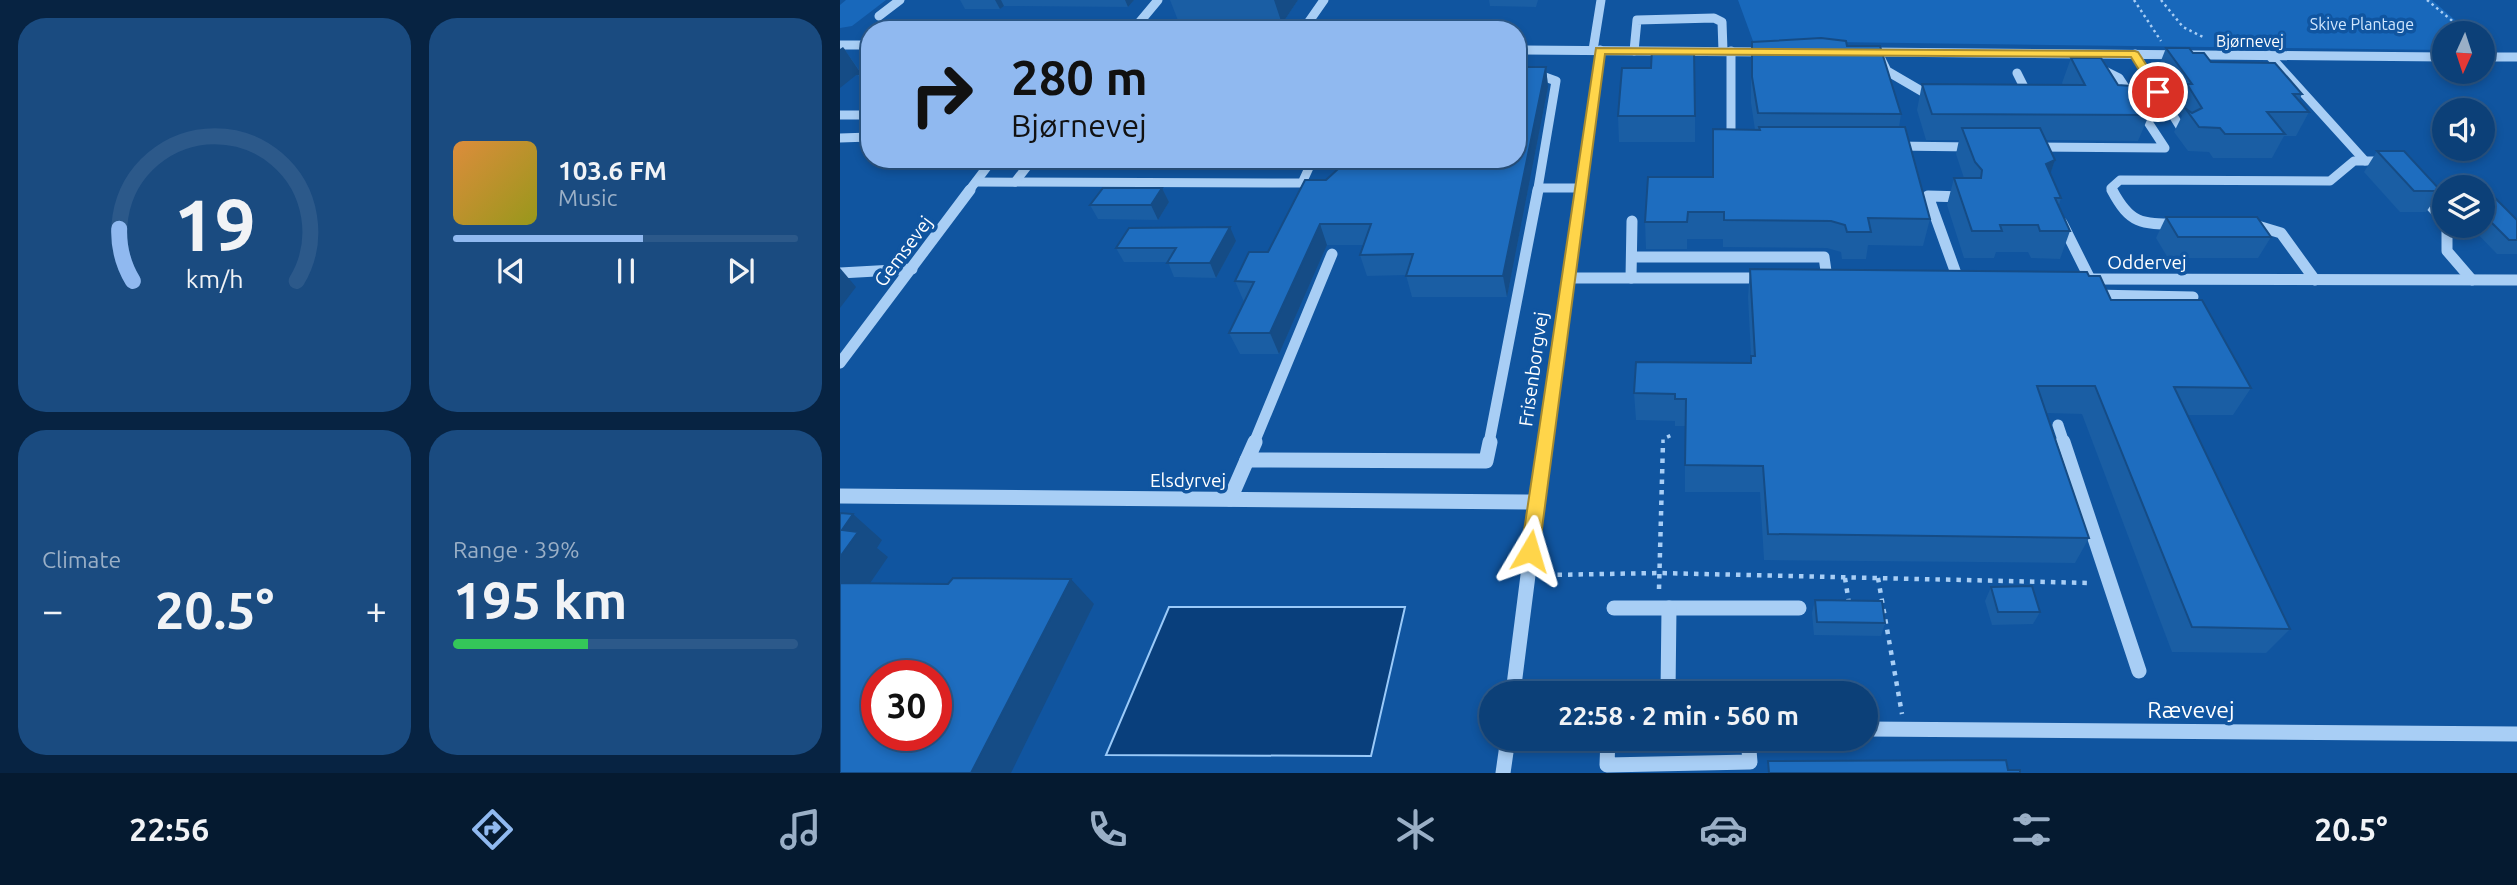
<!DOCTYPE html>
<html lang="en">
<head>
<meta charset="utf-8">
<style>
	:root { --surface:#0c4078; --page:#1a4b80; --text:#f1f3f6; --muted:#9aafc6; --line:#2c598a; --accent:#90b9f0 }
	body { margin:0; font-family:Ubuntu,sans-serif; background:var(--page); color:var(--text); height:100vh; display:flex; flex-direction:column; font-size:26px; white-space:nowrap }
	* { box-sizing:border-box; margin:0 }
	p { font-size:23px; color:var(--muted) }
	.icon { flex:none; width:38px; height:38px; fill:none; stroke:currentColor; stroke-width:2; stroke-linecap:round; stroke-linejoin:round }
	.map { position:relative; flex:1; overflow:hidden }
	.sheet { display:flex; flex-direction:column; gap:18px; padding:18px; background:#072342; width:840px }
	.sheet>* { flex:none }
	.banner { position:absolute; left:21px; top:21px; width:665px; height:147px; border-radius:28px; box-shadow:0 4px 10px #0003,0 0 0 2px var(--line); background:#90b9f0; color:#111; overflow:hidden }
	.needle { width:46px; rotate:183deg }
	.tools { position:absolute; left:1592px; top:21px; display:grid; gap:14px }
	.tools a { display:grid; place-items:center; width:63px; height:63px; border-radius:50%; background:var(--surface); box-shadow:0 4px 10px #0003,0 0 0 2px var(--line); font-size:35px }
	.speed { position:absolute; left:21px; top:660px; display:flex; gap:14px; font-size:35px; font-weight:700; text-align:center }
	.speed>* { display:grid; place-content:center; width:91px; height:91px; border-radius:50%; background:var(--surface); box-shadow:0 4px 10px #0003,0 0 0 2px var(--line); line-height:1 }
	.speed .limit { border:10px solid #d22; background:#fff; color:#111 }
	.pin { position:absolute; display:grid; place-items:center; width:60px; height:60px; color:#fff; margin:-30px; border:4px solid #fff; border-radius:50%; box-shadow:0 2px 7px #0007 }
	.me { position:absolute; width:77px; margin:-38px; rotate:7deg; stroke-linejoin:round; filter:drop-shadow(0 0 5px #0008) }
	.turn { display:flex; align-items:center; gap:24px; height:147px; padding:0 35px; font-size:32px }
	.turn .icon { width:91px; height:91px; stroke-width:2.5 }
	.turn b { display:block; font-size:49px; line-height:60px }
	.big { font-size:52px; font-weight:700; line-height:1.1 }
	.sheet .tile { flex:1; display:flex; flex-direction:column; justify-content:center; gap:10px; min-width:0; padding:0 24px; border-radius:28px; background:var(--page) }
	.sheet .dial { align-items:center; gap:0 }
	.dial svg { height:182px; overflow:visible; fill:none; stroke:var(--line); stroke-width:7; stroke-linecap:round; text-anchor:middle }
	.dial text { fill:var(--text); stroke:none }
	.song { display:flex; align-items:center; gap:21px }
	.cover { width:84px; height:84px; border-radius:10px; background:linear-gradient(135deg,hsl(30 70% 55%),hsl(60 70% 35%)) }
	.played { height:7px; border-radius:4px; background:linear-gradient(90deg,var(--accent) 55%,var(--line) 55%) }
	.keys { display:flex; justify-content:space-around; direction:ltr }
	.heat { display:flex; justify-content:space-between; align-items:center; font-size:38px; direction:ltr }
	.charge { height:10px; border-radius:5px; background:linear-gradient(90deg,#34c759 39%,var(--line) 0) }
	.sheet .tiles { flex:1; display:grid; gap:18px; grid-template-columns:repeat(2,1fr) }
	.trip { position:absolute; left:639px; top:681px; width:399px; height:70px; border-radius:35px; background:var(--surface); box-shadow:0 4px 10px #0003,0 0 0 2px var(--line); font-weight:700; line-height:70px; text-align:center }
	.tab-bar { display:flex; height:112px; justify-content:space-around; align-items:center; background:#051a30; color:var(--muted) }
	.tab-bar .icon { width:49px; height:49px }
	.tab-bar .selected { color:var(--accent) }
	.tab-bar b { font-size:32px; color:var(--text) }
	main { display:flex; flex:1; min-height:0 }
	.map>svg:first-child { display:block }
</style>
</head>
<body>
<main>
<section class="sheet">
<div class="tiles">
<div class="tile dial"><svg viewBox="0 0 100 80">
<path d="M14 69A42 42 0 1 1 86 69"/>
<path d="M14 69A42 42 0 0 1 8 46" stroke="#90b9f0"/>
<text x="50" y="56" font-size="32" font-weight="700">19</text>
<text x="50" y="72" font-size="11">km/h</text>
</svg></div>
<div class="tile">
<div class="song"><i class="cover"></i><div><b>103.6 FM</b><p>Music</p></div></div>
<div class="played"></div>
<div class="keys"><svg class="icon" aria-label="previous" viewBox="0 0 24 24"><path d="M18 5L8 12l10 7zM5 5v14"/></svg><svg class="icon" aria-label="pause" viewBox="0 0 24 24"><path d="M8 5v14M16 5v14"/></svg><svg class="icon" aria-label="next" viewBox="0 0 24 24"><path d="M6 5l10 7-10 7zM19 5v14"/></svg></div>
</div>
<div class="tile"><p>Climate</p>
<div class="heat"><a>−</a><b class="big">20.5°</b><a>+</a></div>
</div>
<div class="tile"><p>Range · 39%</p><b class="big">195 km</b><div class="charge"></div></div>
</div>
</section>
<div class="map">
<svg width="1677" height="773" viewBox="0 0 1677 773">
	<rect width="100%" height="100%" fill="#1055a0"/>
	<g fill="#1868bb">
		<polygon points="6,0 46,0 12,26 0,28 0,5"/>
		<polygon points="898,0 1592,0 1630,33 1605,33 1605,50 913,41"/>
	</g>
	<polygon fill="#093f7c" stroke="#9acaf9" stroke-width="2" points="329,607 565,607 531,756 266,755"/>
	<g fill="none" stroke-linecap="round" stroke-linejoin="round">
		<g stroke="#a8cef5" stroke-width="2.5" stroke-dasharray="2.5 3.5" stroke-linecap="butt">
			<polyline points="1294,0 1321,41"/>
			<polyline points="1321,0 1343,27 1365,38"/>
			<polyline points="1587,0 1627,33"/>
		</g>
		<polyline stroke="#a8cef5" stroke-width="3.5" stroke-dasharray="3.5 5" stroke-linecap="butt" points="823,443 823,439 834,434"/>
		<g stroke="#a8cef5" stroke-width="4.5" stroke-dasharray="4.5 6" stroke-linecap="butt">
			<polyline points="707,575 820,573 1252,583"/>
			<polyline points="1005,578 1009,603"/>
			<polyline points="1038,578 1062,714"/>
			<polyline points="819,589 823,442"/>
		</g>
		<g stroke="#a8cef5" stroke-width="9">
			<polyline points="39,16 60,0"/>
			<polyline points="293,30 318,0"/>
			<polyline points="463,30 484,0"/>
			<polyline points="0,45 30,45"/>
			<polyline points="677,50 925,52"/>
			<polyline points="753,50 761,0"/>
			<polyline points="794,51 797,20 874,18 882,22 883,51"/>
			<polyline points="891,51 891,135 900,140"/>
			<polyline points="1028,52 1605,57"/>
			<polyline points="1295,54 1342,130"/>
			<polyline points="1429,55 1525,161"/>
			<polyline points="1643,57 1677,57"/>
			<polyline points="1041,59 1047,71 1095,99"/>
			<polyline points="1177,73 1190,99"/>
			<polyline points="677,77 705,77 716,81 698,188"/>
			<polyline points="0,115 30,115"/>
			<polyline points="0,138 30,137"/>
			<polyline points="1054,146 1133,147"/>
			<polyline points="1194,147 1325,148 1279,78 1259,68"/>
			<polyline points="136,182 462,183 473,159"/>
			<polyline points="175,182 193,159"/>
			<polyline points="128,192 153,159"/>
			<polyline points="697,192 698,188 740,188"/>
			<polyline points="740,192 760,50"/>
			<polyline points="1273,192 1271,188 1280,180 1490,181 1514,161 1546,161"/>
		</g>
		<g stroke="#a8cef5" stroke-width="11">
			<path d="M1272 190C1290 224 1301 224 1337 224"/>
			<polyline points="1581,195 1605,221"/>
			<polyline points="1222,223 1250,279"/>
			<polyline points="1411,224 1441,233 1475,280"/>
			<polyline points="1607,226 1607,251 1632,280"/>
			<polyline points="792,257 984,257 987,278"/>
			<polyline points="0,273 72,269"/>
			<polyline points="727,278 924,278"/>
			<polyline points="791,278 792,221"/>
			<polyline points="1118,279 1088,196 1126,197"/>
			<polyline points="1247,279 1677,280"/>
			<polyline points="1253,295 1353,297"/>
			<polyline points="0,363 130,190"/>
			<polyline points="1218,425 1224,443"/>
			<polyline points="414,443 492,254"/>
			<polyline points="649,443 698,190"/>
			<polyline points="704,443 740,190"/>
		</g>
		<g stroke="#a8cef5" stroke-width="15">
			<polyline points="415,442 407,460 646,461 650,442"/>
			<polyline points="1223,442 1299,671"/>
			<polyline points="0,496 696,502"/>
			<polyline points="390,499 407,460"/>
			<polyline points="774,608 959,608"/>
			<polyline points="673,693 705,442"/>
			<polyline points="828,693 829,608"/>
			<polyline points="1026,729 1677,734"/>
			<polyline points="768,738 767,765 910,762 908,738"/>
			<polyline points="663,773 668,738"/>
		</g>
	</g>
	<g fill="#1a5ea4">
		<polygon points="120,0 294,0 288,7 164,6 160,9 125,9"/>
		<polygon points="330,0 458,0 442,24 339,23"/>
		<polygon points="649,0 698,0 696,7 650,6"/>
		<polygon points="912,42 1007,46 1061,114 1059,127 1090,219 1083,246 1028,245 1026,259 1002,259 1001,252 987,248 883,247 883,239 847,239 847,249 806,249 805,222 872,177 873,129 915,130 911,103 911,67"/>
		<polygon points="3,47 20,71 30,63 30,93 17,74"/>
		<polygon points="1326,48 1353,53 1371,62 1462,94 1459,100 1469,112 1456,136 1444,136 1432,158 1373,158 1369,152 1348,151 1334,132 1342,116 1337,108 1339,103 1317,71"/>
		<polygon points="1231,58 1278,85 1309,115 1298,141 1206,140 1215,160 1210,174 1221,198 1219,205 1230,231 1220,259 1191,258 1188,252 1156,252 1154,258 1124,258 1107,205 1114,178 1124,178 1116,154 1119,140 1086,140 1077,110 1082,84 1223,85 1222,83"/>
		<polygon points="706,67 708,87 667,297 572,297 566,275 527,276 520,255 524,245 487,245 439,354 400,354 389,333 404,302 395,281 428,252 486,180"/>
		<polygon points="778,116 855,116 855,142 779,142"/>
		<polygon points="1537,151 1601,191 1586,212 1560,212 1524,172"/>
		<polygon points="322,188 329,202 318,220 258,219 250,205"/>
		<polygon points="1643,190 1677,220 1677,254 1657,254 1630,226 1643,226"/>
		<polygon points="1326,217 1431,237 1418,258 1328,258 1316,238"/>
		<polygon points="396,241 376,278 334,277 328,262 284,262 276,248"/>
		<polygon points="910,269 1249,276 1271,300 1411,388 1393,415 1347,415 1450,629 1426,653 1332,652 1242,414 1207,413 1249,538 1235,563 924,560 920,492 845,492 845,426 835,426 835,421 796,420 794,393 910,363 911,356 908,297"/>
		<polygon points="1151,587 1200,612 1193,624 1152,625 1145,601"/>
		<polygon points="975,600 1045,623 1041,636 974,635 972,613"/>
	</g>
	<g fill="#154c86">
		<polygon points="155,0 161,0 164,6 160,9"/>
		<polygon points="285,0 294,0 288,7"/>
		<polygon points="434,0 458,0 442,24"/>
		<polygon points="3,47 20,72 0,88 0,49"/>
		<polygon points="706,67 708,87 667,297 663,276"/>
		<polygon points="1215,160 1206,186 1206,164"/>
		<polygon points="322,188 329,202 318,220 311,205"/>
		<polygon points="480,224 487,245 439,354 430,333"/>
		<polygon points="390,227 396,241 376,278 370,263"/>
		<polygon points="0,268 16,287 0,308"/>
		<polygon points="13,514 42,540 37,548 48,557 13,608 0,597 0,557 2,530"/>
		<polygon points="231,579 254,604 171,773 131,773"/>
	</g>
	<g fill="#1e6dbf" stroke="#154c86" stroke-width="2" fill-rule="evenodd">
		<polygon points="981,38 1006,41 1007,46 1040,46 1061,114 918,113 912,77 912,42"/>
		<polygon points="1326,48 1349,48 1353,53 1364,53 1371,62 1435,63 1462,94 1453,94 1469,112 1427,112 1445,134 1385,134 1380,128 1359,127 1345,108 1352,113 1362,108 1347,84 1352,84"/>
		<polygon points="812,49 854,49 855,116 778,116 782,68 811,68"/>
		<polygon points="1231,58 1261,58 1278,85 1291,86 1309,115 1092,114 1082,84 1245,85"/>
		<polygon points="30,63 30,74 16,74"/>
		<polygon points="677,67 706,67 663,276 566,276 573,254 520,255 531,224 480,224 430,333 389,333 414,282 395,281 409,252 428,252 465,180 486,180 509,159 677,159"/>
		<polygon points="919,127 1065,127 1090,219 1028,218 1031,232 1007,232 1005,225 991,221 884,220 884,212 848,212 847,222 805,222 808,177 873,177 873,129 920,130"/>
		<polygon points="1122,128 1200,128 1215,160 1206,164 1221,198 1215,198 1230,231 1200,231 1198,225 1160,225 1162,231 1132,231 1114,178 1141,178 1142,170 1135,162"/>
		<polygon points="1537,151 1564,151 1601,191 1574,191"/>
		<polygon points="263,188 322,188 311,205 250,205"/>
		<polygon points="1643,190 1647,190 1677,220 1677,240 1669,240 1643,214"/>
		<polygon points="1326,217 1417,217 1431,237 1338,237"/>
		<polygon points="390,227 370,263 327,263 336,248 276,248 289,228"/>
		<polygon points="910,269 1247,272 1249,276 1260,276 1271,300 1362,300 1411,388 1334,387 1450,629 1352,627 1255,386 1197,386 1249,538 928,534 923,466 845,465 846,399 835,399 835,394 794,393 796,362 911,363 911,356 915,356"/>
		<polygon points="0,513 13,514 2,530 18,532 0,557"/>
		<path d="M113 578 231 579 131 773H0V583L108 584ZM37 676H96V735H37Z"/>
		<polygon points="1192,586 1200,612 1158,612 1151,587"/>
		<polygon points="975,600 1042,601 1045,623 977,622"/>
		<polygon points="1166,760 1168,770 1180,770 1180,773 929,773 928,761"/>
	</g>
	<polygon fill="#ffd54a" stroke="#a68a30" stroke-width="2" points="756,48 1295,51 1298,52 1324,92 1314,94 1291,57 765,54 699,551 697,556 690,559 684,556 681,551"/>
	<g text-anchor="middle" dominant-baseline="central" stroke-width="7" stroke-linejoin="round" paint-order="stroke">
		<g font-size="16" fill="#d1e7fe" stroke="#1055a0">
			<text x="1522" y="24">Skive Plantage</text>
		</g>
		<g font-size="16" fill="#fff" stroke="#1055a0">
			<text x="1410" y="41">Bjørnevej</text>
		</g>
		<g font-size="19" fill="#fff" stroke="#1055a0">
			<text transform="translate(63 251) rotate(-53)">Gemsevej</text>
			<text x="1307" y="262">Oddervej</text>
			<text transform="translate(693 369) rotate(-82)">Frisenborgvej</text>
			<text x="348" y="480">Elsdyrvej</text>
		</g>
		<g font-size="23" fill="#fff" stroke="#1055a0">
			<text x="1351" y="709">Rævevej</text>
		</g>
	</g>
</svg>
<div class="tools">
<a><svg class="needle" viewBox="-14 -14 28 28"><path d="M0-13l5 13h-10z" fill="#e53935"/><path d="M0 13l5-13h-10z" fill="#9aafc6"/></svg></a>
<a><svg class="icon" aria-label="sound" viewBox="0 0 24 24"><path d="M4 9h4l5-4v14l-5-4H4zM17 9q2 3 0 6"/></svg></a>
<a><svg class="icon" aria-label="layers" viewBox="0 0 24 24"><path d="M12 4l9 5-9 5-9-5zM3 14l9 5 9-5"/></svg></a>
</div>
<div class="speed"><div class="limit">30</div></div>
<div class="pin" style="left:1318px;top:92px;background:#d93025"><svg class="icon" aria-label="arrive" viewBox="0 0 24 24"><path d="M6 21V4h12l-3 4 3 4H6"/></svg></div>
<svg class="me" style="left:690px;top:551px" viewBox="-20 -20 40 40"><path d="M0-17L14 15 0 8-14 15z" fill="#ffd54a" stroke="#fff" stroke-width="4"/></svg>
<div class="trip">22:58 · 2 min · 560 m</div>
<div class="banner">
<div class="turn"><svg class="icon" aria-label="right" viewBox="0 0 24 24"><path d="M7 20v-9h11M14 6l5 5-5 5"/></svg><div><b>280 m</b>Bjørnevej</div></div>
</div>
</div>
</main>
<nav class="tab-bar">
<b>22:56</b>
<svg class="icon selected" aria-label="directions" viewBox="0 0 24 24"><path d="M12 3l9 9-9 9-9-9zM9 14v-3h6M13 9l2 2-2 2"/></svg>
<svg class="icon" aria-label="music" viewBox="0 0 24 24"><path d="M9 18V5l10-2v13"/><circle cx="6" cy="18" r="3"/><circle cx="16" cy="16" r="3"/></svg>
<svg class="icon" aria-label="phone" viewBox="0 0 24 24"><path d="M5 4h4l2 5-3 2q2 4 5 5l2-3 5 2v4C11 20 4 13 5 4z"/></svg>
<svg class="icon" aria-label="climate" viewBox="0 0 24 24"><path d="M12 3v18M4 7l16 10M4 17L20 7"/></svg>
<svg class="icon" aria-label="car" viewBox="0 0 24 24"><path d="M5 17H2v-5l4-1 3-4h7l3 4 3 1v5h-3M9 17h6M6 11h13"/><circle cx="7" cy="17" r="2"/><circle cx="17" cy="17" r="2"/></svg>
<svg class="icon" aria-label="filters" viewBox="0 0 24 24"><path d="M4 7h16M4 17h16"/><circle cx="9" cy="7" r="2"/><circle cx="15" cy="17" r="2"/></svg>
<b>20.5°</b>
</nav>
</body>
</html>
